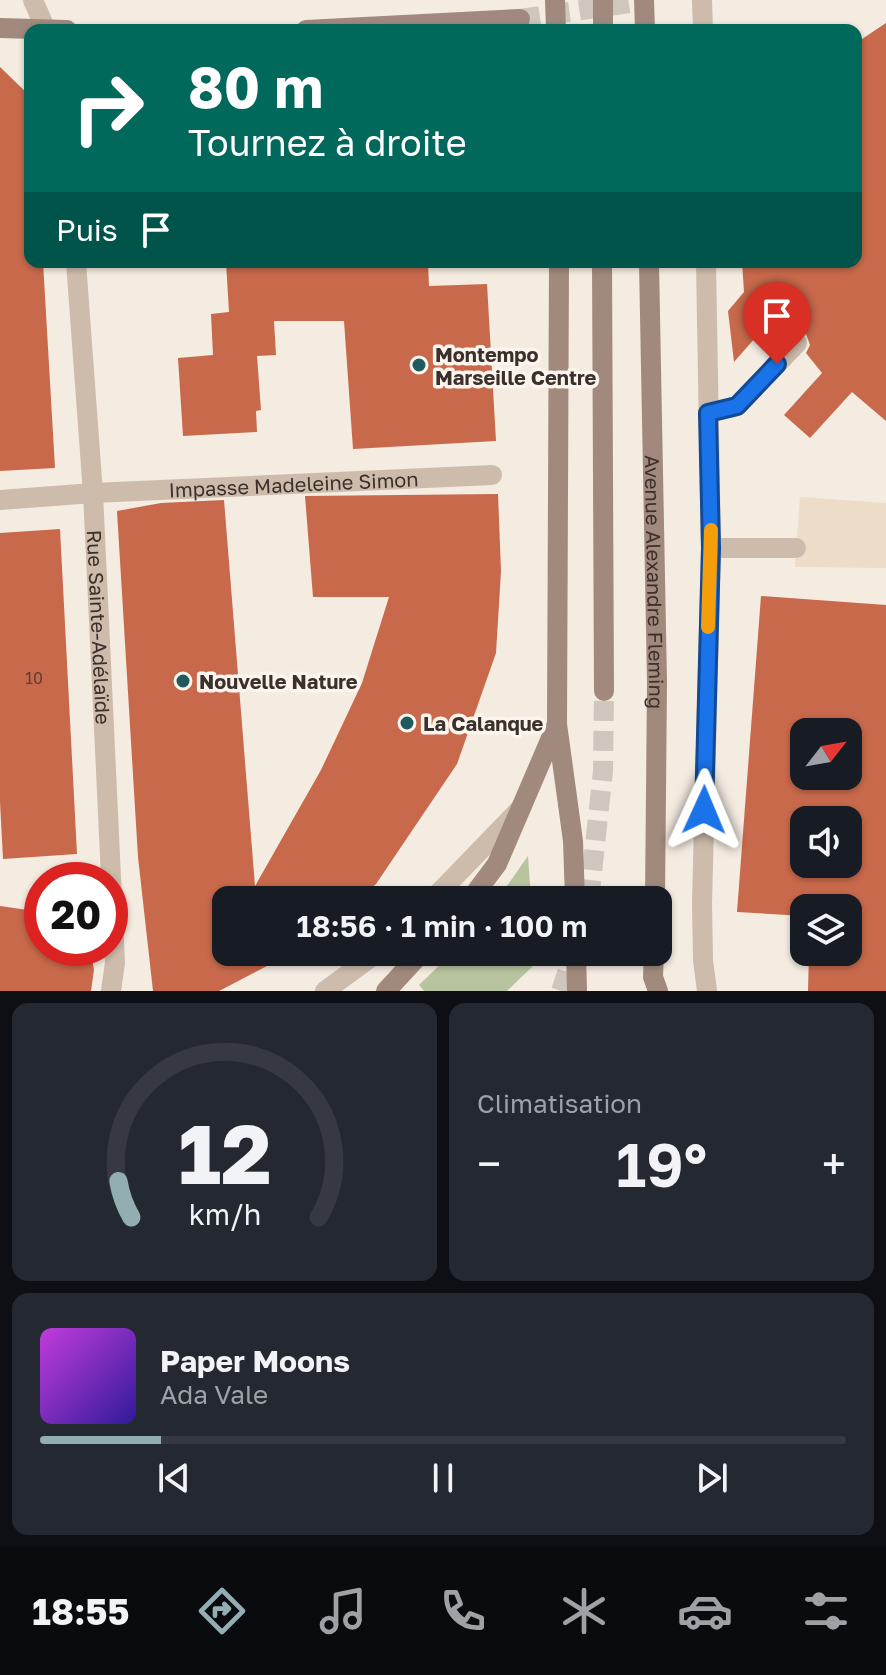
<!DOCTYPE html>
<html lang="fr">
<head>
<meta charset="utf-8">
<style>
	:root { --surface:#171b24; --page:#242831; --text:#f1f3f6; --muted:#9ea1a6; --line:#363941; --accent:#92aeb2 }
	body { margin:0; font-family:"Golos Text",sans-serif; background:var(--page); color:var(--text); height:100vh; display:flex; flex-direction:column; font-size:30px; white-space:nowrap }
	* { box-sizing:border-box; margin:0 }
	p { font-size:26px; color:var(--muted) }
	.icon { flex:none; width:44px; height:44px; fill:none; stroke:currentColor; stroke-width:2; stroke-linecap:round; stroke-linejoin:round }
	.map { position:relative; height:991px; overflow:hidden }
	.drawer { display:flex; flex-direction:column; gap:12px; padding:12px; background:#0d0f14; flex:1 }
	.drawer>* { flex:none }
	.guide { position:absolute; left:24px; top:24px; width:838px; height:244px; border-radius:16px; box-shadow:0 2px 6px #0004; background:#00695c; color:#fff; overflow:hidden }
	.needle { width:52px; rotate:59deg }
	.fabs { position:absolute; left:790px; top:718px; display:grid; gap:16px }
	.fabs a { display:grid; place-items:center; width:72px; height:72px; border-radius:16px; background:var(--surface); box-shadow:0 2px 6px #0004; font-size:40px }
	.speed { position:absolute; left:24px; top:862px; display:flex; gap:16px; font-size:40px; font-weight:700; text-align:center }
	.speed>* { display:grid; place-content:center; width:104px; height:104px; border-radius:50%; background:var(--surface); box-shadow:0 2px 6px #0004; line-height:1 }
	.speed .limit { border:12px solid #d22; background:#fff; color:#111 }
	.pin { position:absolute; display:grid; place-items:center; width:68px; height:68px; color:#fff; margin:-82px -34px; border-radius:50% 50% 50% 0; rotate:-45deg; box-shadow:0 0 8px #0007 }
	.pin .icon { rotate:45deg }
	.me { position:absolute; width:88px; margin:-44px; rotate:1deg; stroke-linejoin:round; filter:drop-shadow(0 0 6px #0008) }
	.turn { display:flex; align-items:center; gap:28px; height:168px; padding:0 32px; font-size:36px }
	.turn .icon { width:104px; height:104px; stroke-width:2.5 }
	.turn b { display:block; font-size:56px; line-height:68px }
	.then { display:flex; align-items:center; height:76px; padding:0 32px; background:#0003; gap:16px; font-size:30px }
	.big { font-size:60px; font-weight:600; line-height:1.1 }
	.drawer .widget { flex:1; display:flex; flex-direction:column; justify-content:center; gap:12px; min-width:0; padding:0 28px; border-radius:16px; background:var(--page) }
	.drawer .dial { align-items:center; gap:0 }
	.dial svg { height:208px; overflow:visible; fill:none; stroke:var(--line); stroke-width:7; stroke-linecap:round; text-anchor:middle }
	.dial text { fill:var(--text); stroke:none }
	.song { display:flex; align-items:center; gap:24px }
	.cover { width:96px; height:96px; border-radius:12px; background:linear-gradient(135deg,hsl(290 70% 55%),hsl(250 70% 35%)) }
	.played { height:8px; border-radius:4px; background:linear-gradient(90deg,var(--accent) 15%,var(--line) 15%) }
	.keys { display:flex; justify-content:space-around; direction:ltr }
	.heat { display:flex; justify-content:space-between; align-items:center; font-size:44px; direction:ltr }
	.drawer .tiles { flex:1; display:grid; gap:12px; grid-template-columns:1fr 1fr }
	.widget:last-child { grid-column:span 2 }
	.trip { position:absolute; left:212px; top:886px; width:460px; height:80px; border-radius:16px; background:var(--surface); box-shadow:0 2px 6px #0004; font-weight:600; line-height:80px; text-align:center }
	.tabs { display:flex; height:128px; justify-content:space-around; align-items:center; background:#090b0e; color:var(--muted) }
	.tabs .icon { width:56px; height:56px }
	.tabs .on { color:var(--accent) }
	.tabs b { font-size:36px; color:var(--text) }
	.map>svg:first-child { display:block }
</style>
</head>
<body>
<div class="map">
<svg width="886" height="991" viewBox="0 0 886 991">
	<rect width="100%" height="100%" fill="#f4ebe1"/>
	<g fill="#b8c4a0">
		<polygon points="528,856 531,900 497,900"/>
		<polygon points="453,952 533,952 534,965 507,991 424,991 419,985"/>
	</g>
	<polygon fill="#ecdcc8" points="800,497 886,503 886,568 795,567"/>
	<g fill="#c8694b" fill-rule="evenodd">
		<polygon points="886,23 886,421 852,392 810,438 784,415 822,373 806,353 810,345 806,334 799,330 790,332 776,314 734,362 728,311 744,292 742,262 856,262 856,43"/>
		<polygon points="0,67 30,96 30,262 43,262 55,468 0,471"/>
		<polygon points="226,262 428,262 429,286 487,284 496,441 353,449 344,321 274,321 276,355 257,356 261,410 256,411 257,432 183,436 178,358 213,355 211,314 229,312"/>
		<polygon points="498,494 501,571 496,653 457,764 376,884 358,900 226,900 226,952 294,952 219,991 153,991 138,857 117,511 161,503 224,500 255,886 321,770 362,683 389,597 313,597 305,496"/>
		<polygon points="60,529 77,854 3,859 0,802 0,533"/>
		<path d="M761 596 886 605V991H808L809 952H848V908H804V916L737 912ZM804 732H848V776H804ZM804 820H848V864H804Z"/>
		<polygon points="0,906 42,912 42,948 90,948 94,970 91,991 0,991"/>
	</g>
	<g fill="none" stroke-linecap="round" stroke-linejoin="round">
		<g stroke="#cfc6bd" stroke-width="20" stroke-dasharray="20 10" stroke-linecap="butt">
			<polyline points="520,19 651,0"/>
			<polyline points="589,900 603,771 604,691"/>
			<polyline points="561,991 574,953"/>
		</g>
		<g stroke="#cdbbac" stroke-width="20">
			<polyline points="702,0 703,30"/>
			<polyline points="706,262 711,548 702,904 703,960 707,991"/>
			<polyline points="708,413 737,406 797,343"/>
			<polyline points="711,548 796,548"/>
		</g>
		<g stroke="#cdbbac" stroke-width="20">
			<polyline points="33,0 46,30"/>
			<path id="s1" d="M76 262 93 493 115 963 111 991"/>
			<path id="s2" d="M0 500 93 493 492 475"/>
			<polyline points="432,900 520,809"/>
			<polyline points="325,991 378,952"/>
		</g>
		<g stroke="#a18a7d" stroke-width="20">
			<polyline points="555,0 556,30"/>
			<polyline points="644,0 645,30"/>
			<polyline points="0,28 67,30"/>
			<polyline points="306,30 520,19"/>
			<polyline points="603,30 603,0"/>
			<polyline points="559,262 557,724 573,841 575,900"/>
			<polyline points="602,262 604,691"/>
			<path id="s3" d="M649 262 657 682 655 900"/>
			<polyline points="470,900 497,864 557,724"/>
			<polyline points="576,952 577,991"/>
			<polyline points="654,952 653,977 658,991"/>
			<polyline points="386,991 422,952"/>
		</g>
	</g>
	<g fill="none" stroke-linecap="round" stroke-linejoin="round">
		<defs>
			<polyline id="route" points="704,810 711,548 708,413 737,406 777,364"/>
		</defs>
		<use href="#route" stroke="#114b97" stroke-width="20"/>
		<use href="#route" stroke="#1a73e8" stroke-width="14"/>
		<polyline stroke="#f59e0b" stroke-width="14" points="708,627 711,530"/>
	</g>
	<g fill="#1f5a5e" stroke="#fbf5ee" stroke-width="3">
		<circle cx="419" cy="365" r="8"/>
		<circle cx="183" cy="681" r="8"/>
		<circle cx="407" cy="723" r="8"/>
	</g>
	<g text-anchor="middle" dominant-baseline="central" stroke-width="7" stroke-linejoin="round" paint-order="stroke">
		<g font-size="16" fill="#5e3e33">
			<text x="34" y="678">10</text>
		</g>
		<g font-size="20" font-weight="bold" fill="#3b302b" stroke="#fbf5ee" text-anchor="start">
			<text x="435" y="354">Montempo<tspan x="435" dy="23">Marseille Centre</tspan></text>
			<text x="199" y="681">Nouvelle Nature</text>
			<text x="423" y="723">La Calanque</text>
		</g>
		<g font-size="20" fill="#3b302b" stroke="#fbf5ee">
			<text stroke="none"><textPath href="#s2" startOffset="294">Impasse Madeleine Simon</textPath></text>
			<text stroke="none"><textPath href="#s3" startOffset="320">Avenue Alexandre Fleming</textPath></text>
			<text stroke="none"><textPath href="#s1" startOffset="366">Rue Sainte-Adélaïde</textPath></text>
		</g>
	</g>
</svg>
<div class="fabs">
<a><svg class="needle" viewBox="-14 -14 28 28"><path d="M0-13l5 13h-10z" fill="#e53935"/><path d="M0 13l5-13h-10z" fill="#9ea1a6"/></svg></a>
<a><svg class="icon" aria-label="sound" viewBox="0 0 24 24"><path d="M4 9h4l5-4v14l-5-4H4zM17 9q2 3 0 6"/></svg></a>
<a><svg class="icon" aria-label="layers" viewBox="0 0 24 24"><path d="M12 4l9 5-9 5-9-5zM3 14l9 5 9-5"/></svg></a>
</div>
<div class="speed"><div class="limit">20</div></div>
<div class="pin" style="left:777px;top:364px;background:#d93025"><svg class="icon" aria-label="arrive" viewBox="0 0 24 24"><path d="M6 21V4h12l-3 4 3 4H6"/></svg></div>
<svg class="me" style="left:704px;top:810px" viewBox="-20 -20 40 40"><path d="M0-17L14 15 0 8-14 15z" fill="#1a73e8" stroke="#fff" stroke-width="4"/></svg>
<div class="trip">18:56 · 1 min · 100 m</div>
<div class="guide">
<div class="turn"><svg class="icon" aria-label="right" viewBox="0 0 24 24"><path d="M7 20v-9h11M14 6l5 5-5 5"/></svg><div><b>80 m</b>Tournez à droite</div></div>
<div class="then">Puis<svg class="icon" aria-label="arrive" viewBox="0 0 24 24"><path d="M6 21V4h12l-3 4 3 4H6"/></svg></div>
</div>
</div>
<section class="drawer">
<div class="tiles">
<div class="widget dial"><svg viewBox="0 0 100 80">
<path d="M14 69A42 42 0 1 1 86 69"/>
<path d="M14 69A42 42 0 0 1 9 55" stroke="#92aeb2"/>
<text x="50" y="56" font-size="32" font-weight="700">12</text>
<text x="50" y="72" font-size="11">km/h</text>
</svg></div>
<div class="widget"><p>Climatisation</p>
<div class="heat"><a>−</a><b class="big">19°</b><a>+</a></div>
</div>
<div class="widget">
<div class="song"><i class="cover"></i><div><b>Paper Moons</b><p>Ada Vale</p></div></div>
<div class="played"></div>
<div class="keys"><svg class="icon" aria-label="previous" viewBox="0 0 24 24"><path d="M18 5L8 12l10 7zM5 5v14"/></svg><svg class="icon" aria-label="pause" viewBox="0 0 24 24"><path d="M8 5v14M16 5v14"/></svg><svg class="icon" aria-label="next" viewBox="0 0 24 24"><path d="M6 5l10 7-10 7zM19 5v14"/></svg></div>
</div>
</div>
</section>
<nav class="tabs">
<b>18:55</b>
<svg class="icon on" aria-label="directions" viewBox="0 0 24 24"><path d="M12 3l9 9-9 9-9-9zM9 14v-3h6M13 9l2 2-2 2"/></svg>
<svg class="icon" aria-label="music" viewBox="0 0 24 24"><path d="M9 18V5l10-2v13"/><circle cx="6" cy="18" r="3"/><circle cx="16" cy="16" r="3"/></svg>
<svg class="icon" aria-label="phone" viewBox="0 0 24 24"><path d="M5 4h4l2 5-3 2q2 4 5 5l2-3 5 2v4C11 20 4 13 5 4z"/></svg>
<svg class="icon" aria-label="climate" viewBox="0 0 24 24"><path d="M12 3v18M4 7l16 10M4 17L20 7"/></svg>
<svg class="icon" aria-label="car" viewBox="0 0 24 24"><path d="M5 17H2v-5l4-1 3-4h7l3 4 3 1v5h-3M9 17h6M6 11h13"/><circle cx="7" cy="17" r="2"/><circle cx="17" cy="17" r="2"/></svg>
<svg class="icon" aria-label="filters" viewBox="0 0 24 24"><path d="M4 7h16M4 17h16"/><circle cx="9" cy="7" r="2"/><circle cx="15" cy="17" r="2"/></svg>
</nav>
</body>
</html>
